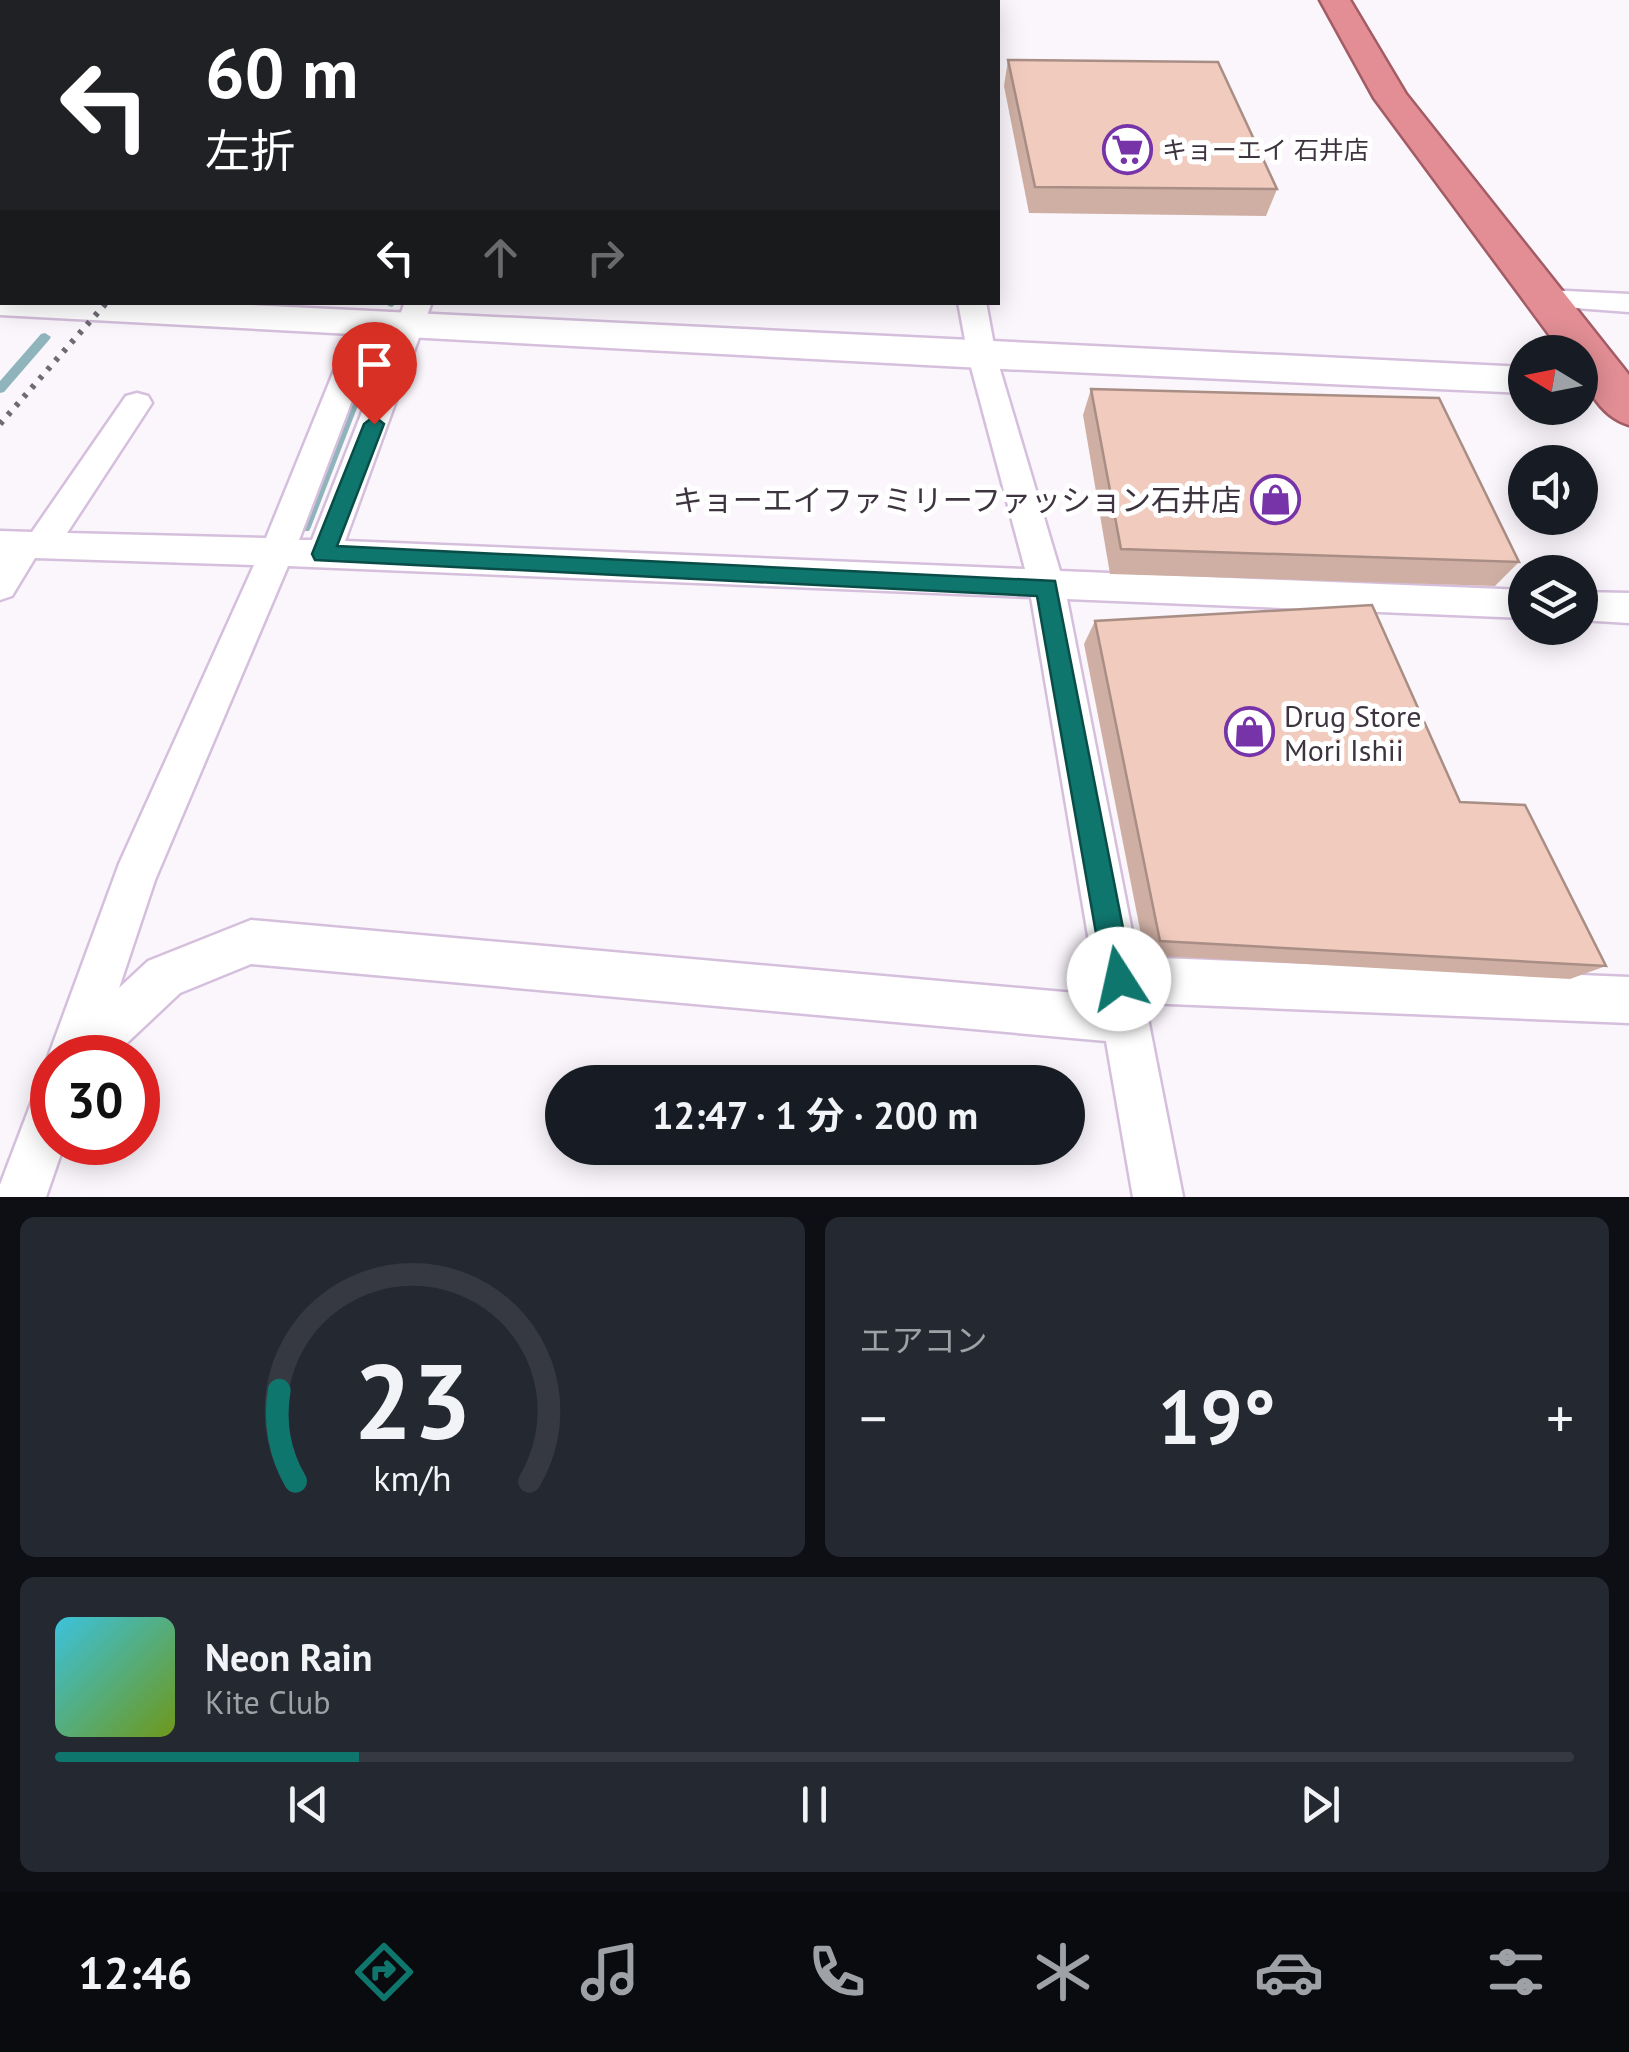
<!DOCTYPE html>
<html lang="ja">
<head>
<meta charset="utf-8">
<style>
	:root { --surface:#171b24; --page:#242831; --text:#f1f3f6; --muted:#9ea1a6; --line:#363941; --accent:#0f766e }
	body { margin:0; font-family:"PT Sans","Noto Sans JP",sans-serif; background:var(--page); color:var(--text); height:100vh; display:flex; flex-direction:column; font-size:38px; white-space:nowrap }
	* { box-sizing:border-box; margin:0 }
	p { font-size:32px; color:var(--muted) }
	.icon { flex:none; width:55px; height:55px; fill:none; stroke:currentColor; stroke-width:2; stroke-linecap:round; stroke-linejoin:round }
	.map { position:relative; height:1197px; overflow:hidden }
	.sheet { display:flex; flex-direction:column; gap:20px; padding:20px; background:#0d0f14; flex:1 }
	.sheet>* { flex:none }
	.banner { position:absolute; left:0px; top:0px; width:1000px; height:305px; box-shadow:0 5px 25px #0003; background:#202124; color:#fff; overflow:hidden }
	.needle { width:65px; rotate:280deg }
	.fabs { position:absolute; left:1508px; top:335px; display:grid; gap:20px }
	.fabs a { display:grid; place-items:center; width:90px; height:90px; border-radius:50%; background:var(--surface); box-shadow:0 5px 25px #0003; font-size:50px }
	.speed { position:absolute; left:30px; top:1035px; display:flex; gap:20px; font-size:50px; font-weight:700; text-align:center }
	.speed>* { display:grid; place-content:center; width:130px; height:130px; border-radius:50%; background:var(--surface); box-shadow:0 5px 25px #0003; line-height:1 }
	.speed .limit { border:15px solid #d22; background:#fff; color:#111 }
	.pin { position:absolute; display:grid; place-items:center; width:85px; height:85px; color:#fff; margin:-102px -42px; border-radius:50% 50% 50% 0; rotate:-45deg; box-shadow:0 0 10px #0007 }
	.pin .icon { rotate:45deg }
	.me { position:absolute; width:110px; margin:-55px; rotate:350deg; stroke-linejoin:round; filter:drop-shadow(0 0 8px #0008) }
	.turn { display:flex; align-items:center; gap:35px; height:210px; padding:0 40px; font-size:45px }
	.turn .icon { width:130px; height:130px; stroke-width:2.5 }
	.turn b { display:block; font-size:70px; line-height:85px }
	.lanes { display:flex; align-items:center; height:95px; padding:0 40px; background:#0003; justify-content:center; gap:50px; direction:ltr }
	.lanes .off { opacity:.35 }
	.big { font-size:75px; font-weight:700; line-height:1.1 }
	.sheet .widget { flex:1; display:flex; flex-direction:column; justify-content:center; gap:15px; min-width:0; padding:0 35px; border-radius:15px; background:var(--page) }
	.sheet .dial { align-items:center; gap:0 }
	.dial svg { height:260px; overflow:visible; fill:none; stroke:var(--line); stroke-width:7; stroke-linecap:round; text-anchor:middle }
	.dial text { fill:var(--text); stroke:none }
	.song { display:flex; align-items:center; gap:30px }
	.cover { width:120px; height:120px; border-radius:15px; background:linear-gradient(135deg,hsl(190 70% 55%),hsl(80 70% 35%)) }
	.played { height:10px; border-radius:5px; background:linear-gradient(90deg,var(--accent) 20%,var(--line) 20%) }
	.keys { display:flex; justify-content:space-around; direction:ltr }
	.heat { display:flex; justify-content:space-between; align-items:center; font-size:55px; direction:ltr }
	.sheet .tiles { flex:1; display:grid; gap:20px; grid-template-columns:1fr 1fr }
	.widget:last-child { grid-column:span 2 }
	.trip { position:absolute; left:545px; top:1065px; width:540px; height:100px; border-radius:50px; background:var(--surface); box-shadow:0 5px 25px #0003; font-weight:700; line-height:100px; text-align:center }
	.dock { display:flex; height:160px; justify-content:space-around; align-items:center; background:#090b0e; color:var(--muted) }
	.dock .icon { width:70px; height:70px }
	.dock .on { color:var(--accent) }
	.dock b { font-size:45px; color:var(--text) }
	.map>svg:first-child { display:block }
</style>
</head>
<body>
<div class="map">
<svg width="1629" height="1197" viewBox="0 0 1629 1197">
	<rect width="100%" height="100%" fill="#faf6fc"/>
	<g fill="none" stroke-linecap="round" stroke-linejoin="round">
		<g fill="#8fb4bb" fill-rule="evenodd">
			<polygon points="82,0 91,0 88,2 81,2"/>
			<polygon points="341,0 349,0 347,2 340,2"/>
			<polygon points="386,0 394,0 392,2 385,2"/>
			<polygon points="2,85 2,93 0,94 0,86"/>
			<rect x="0" y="163" width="2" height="6"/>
			<polygon points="387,302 398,302 392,307 388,306"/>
			<polygon points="45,333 51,337 49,340 4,392 0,393 0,381 41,334"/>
			<polygon points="375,342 381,346 311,527 309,531 299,531 297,527 369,346"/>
		</g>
		<defs>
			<g id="minor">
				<polygon points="896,0 930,0 931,1 898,2"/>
				<polygon points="1546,290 1629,294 1629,312 1536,305 1532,299 1536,293"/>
				<path d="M405 302H432L345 541 1025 569 968 356 958 302H986L996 356 1060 571 1525 590V618L1067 599 1137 957 1629 977V1023L1145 1003 1183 1197H1133L1106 1041 251 964 180 993 111 1058H52V1067L48 1057 119 864 254 565 35 558 12 596 0 600V531L32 532 126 396 137 393 148 396 152 403 67 533 266 538 353 324 357 318H377L381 324 299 540H312ZM288 566 1031 597 1098 995 251 920 148 961 119 988 155 880Z"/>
				<polygon points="1580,592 1629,593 1629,623 1580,620"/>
				<polygon points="52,1086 52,1142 65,1142 46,1197 0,1197 0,1185 35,1093"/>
			</g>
			<g id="tertiary">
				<polygon points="0,293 2,302 187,302 1525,367 1525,393 982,368 0,315"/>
				<polygon points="1580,370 1624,375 1629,385 1624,393 1580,396"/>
			</g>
			<path id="trunk" d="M1320 0H1350L1406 94 1629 375V425C1599 416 1580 382 1580 352H1562L1374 98Z"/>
		</defs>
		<use href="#minor" stroke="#d5bfdc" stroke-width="5"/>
		<use href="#tertiary" stroke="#d5bfdc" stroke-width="5"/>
		<use href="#trunk" stroke="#a35c65" stroke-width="5"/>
		<use href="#minor" fill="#fff" fill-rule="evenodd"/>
		<use href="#tertiary" fill="#fff" fill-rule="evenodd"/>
		<use href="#trunk" fill="#e28e94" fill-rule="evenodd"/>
		<polyline stroke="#706972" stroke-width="6" stroke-dasharray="4 8" stroke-linecap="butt" points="0,424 107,302"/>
	</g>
	<g fill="#cfafa3">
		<polygon points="1008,60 1277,189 1266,216 1029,213 1004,86"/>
		<polygon points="1091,389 1519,562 1495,586 1110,574 1083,415"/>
		<polygon points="1095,621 1460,802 1606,966 1570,979 1145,955 1084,644"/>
	</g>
	<g fill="#f1cbbe" stroke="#a98e85" stroke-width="2.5">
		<polygon points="1008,60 1218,62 1277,189 1035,187"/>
		<polygon points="1091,389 1439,398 1519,562 1121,549"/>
		<polygon points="1372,605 1460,802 1525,805 1606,966 1160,941 1095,621"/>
	</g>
	<polygon fill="#0f766e" stroke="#0a4d48" stroke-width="2.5" points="374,416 384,424 337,546 1055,581 1133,979 1129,990 1119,994 1108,990 1104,979 1037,596 315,560 312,554 364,424"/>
	<defs>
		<symbol id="supermarket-ring" viewBox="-11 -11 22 22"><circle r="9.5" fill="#fff" stroke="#7734a9" stroke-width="1.5"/><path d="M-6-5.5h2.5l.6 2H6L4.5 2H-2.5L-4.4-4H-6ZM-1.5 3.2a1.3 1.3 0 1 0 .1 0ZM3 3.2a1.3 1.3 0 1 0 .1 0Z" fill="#7734a9"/></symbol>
		<symbol id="shop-ring" viewBox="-11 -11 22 22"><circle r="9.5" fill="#fff" stroke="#7734a9" stroke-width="1.5"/><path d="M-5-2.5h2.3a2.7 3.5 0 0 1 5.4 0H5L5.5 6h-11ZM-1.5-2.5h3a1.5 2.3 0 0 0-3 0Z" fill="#7734a9"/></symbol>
	</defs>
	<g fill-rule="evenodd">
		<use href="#supermarket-ring" x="1100" y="122" width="55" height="55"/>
		<use href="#shop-ring" x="1248" y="472" width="55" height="55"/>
		<use href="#shop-ring" x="1222" y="704" width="55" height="55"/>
	</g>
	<g text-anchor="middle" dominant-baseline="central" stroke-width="10" stroke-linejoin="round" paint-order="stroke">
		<g font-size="25" fill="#3d343f" stroke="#fff" text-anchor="start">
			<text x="1162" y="150">キョーエイ 石井店</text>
		</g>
		<g font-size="30" fill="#3d343f" stroke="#fff" text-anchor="end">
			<text x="1241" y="499">キョーエイファミリーファッション石井店</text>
			<text x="1284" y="715" text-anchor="start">Drug Store<tspan x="1284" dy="34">Mori Ishii</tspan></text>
		</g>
	</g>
</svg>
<div class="fabs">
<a><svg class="needle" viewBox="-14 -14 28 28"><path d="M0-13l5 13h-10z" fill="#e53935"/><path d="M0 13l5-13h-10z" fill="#9ea1a6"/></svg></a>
<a><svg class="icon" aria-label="sound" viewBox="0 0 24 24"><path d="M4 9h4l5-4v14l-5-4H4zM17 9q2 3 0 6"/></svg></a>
<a><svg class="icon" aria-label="layers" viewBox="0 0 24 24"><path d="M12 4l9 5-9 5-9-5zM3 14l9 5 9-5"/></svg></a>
</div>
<div class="speed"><div class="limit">30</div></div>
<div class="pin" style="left:374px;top:424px;background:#d93025"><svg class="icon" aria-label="arrive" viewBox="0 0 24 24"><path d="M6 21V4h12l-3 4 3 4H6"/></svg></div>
<svg class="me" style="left:1119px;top:979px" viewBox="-20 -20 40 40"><circle r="19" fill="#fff"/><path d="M0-13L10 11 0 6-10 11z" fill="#0f766e"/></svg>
<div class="trip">12:47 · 1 分 · 200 m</div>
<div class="banner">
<div class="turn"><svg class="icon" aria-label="left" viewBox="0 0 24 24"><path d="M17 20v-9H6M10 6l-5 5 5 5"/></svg><div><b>60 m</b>左折</div></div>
<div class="lanes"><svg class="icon" aria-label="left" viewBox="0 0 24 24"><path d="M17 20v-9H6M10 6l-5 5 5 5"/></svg><svg class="icon off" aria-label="ahead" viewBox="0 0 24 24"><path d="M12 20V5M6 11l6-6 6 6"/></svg><svg class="icon off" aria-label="right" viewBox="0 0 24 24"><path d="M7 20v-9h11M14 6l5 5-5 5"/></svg></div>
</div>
</div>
<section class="sheet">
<div class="tiles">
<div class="widget dial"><svg viewBox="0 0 100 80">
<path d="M14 69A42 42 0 1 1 86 69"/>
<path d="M14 69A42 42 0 0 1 9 41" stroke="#0f766e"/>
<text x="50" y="56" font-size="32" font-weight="700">23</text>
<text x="50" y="72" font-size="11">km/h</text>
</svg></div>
<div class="widget"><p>エアコン</p>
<div class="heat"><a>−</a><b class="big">19°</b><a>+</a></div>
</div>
<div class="widget">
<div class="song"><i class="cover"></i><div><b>Neon Rain</b><p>Kite Club</p></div></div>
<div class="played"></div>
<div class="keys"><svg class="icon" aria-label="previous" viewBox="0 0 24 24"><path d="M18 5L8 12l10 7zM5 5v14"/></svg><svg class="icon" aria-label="pause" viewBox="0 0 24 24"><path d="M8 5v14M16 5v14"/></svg><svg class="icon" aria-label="next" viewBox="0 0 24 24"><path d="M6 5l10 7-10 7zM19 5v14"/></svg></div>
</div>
</div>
</section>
<nav class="dock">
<b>12:46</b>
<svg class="icon on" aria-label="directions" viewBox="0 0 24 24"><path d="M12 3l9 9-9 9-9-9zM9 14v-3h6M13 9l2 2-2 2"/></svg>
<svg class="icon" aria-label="music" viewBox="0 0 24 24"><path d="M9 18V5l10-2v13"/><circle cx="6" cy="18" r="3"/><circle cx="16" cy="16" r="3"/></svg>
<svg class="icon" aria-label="phone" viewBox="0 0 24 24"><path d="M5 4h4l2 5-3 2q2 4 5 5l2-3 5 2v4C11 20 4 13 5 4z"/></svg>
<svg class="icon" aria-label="climate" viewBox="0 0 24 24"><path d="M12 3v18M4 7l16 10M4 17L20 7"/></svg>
<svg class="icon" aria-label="car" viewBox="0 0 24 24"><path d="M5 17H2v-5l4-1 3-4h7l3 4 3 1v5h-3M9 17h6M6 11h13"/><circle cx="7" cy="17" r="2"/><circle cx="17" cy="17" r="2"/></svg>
<svg class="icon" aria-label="filters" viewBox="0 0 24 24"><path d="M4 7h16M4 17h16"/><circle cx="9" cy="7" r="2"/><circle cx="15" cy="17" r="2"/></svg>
</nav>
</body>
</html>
